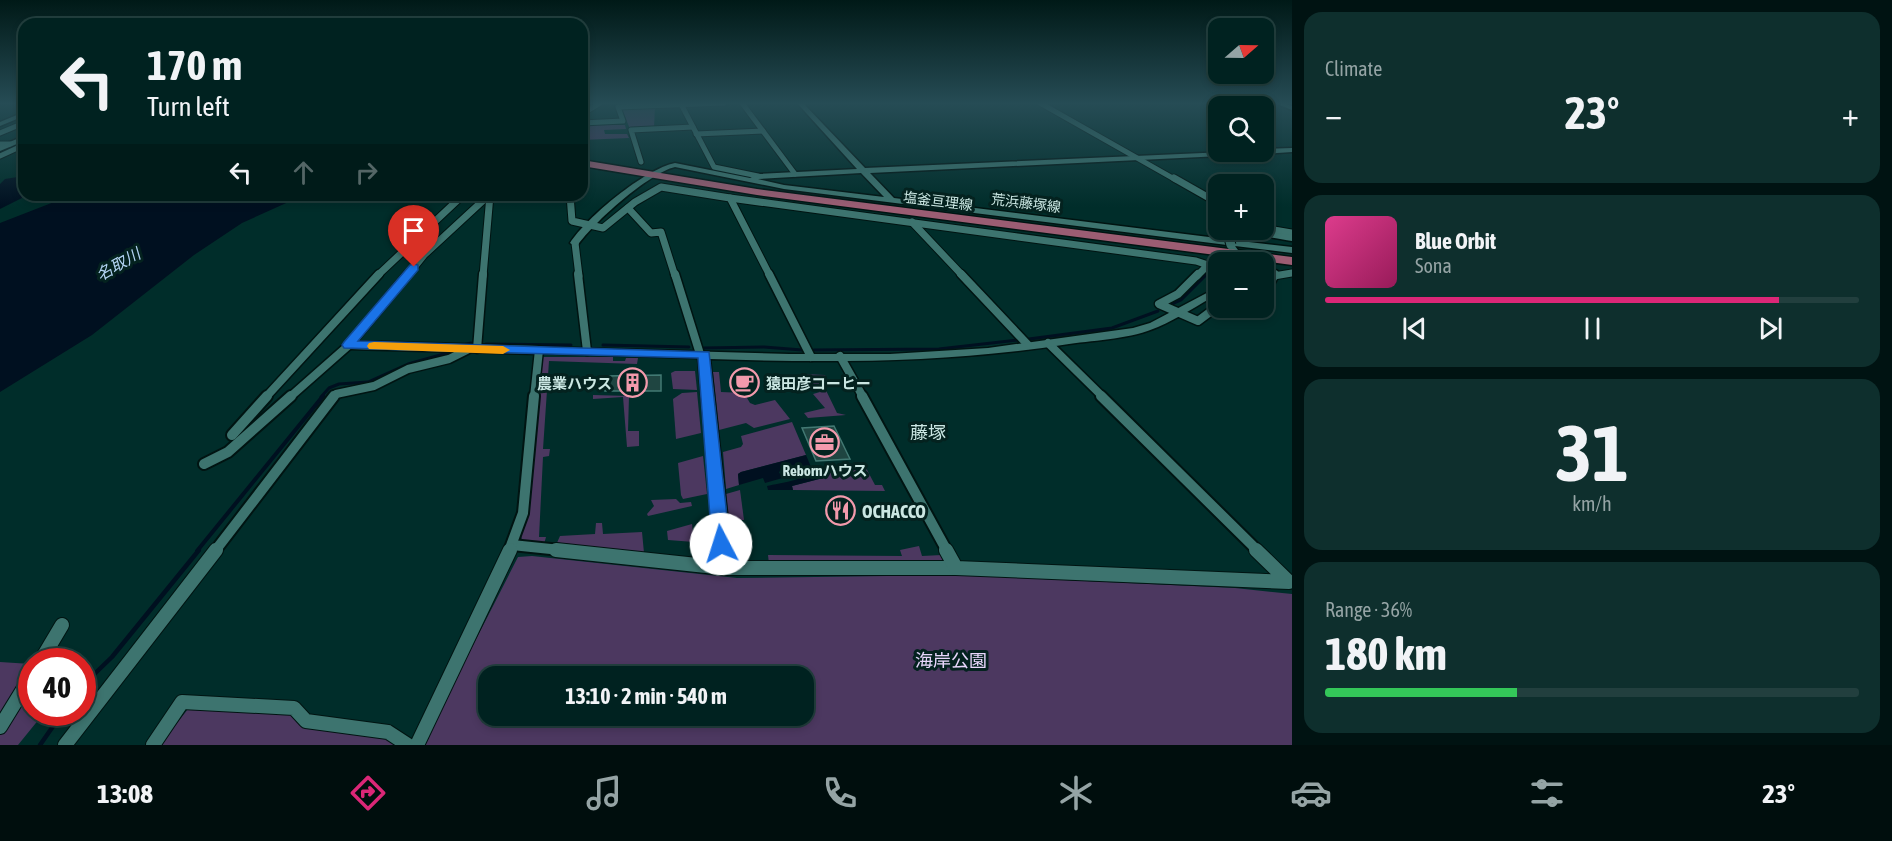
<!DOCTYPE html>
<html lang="en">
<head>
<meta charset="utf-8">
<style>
	:root { --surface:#002220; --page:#0e2f2d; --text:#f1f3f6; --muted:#95a4a5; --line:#223f3e; --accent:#db2777 }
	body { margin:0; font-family:"Asap Condensed","Noto Sans JP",sans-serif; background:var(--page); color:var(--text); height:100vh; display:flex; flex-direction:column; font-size:22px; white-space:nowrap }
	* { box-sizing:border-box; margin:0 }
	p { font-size:20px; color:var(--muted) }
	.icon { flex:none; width:33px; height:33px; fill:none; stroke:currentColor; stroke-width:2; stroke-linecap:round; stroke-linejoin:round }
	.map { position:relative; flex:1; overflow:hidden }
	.details { display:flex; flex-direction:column; gap:12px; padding:12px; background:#001312; width:600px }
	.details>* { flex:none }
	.guide { position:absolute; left:18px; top:18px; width:570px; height:183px; border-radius:18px; box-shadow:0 3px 9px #0003,0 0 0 2px var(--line); background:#002220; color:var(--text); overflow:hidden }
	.needle { width:39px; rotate:70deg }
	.buttons { position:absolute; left:1208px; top:18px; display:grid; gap:12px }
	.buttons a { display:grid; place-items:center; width:66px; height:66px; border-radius:12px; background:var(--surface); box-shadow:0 3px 9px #0003,0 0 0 2px var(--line); font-size:30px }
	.speed { position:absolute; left:18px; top:648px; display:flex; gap:12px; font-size:30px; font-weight:700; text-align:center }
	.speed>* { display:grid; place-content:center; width:78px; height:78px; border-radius:50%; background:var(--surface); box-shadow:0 3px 9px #0003,0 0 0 2px var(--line); line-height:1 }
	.speed .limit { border:9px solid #d22; background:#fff; color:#111 }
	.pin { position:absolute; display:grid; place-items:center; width:51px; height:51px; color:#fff; margin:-62px -26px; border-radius:50% 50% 50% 0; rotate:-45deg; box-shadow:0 0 6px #0007 }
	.pin .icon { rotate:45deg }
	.me { position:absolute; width:66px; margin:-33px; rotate:355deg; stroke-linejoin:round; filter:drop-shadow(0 0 4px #0008) }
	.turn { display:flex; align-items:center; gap:21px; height:126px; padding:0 30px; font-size:27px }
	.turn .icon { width:78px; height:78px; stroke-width:2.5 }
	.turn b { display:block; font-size:42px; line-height:51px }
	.lanes { display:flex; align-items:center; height:57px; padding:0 30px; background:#0003; justify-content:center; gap:30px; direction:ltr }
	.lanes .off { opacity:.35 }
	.big { font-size:45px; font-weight:700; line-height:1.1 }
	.details .tile { flex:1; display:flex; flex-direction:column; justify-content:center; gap:9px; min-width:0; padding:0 21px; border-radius:18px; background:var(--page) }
	.details .dial { align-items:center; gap:0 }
	.dial b { font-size:78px; line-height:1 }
	.song { display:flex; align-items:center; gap:18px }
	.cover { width:72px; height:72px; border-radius:9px; background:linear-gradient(135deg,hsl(330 70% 55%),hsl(330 70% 35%)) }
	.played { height:6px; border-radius:3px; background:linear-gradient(90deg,var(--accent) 85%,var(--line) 85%) }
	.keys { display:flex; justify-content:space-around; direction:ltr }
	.heat { display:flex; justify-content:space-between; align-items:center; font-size:33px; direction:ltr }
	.charge { height:9px; border-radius:4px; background:linear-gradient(90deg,#34c759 36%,var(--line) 0) }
	.trip { position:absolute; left:478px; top:666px; width:336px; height:60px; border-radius:18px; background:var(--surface); box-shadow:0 3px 9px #0003,0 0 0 2px var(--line); font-weight:700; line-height:60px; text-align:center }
	.tab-bar { display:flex; height:96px; justify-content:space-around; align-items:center; background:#000e0d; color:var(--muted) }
	.tab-bar .icon { width:42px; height:42px }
	.tab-bar .active { color:var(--accent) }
	.tab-bar b { font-size:27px; color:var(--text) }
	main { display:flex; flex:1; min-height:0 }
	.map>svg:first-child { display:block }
</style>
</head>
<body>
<main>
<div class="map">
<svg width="1292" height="745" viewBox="0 0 1292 745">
	<rect width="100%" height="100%" fill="#002d2a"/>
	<g fill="#4c3860" fill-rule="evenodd">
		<polygon points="655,106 654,128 630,129 621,107"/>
		<polygon points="600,123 602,125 625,125 626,129 604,130 605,134 627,134 629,138 582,140 582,124"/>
		<polygon points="543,357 613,357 613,361 625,361 626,358 638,358 637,364 549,361 543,449 550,449 549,456 543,457 539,537 546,537 544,544 522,540 521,536 533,458"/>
		<polygon points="675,371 695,371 697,390 673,389 671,373"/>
		<polygon points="713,372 719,372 721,392 744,393 750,403 755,405 775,400 790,419 754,428 746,423 719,430"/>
		<polygon points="801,374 825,375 826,377 820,378 837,413 846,415 808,418 804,413 825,408 813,394 820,392 813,385 808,385"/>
		<polygon points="697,392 701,433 676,439 673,399 682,393"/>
		<polygon points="593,395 629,396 628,431 639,431 639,446 627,447 623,397 593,399"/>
		<polygon points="792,422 806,455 741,472 738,474 739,485 726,489 723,452 741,447 743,444 741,436"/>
		<polygon points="703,456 707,494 683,499 681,495 678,463"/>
		<polygon points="865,466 875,485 882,485 885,491 793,490 792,486 823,478 826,475 824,470"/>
		<polygon points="740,490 744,520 729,520 726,494"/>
		<polygon points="676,499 680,503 691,502 692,506 648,516 647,514 654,506 651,500"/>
		<polygon points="596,523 602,523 603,534 642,532 644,553 556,545 560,536 595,534"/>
		<polygon points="692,524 694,542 668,540 667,531"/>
		<polygon points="919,546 922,556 942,555 945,562 769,564 768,555 902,556 900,550"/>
		<path d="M532 556 737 578 957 575 1235 588 1292 594V745H422L518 557ZM489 676H804V716H489Z"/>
		<polygon points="0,662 31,664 32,712 44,713 18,745 0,745"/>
		<polygon points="188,709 288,712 303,728 387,736 398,745 160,745"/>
	</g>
	<g fill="#001020">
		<polygon points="24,176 24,197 0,209 0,184 5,179"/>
		<polygon points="72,195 304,195 242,223 194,255 92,335 0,392 0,223"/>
		<polygon points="806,455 811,467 807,472 789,476 788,469 781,468 779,473 786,477 765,483 763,478 739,485 738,474 741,472"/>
		<path d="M822 467 826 475 823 478 792 486 793 490H768L767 486C780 483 811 479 816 468Z"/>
	</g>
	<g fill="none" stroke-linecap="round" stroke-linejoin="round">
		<polyline stroke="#001020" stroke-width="2" points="1205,276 1213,268 1211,262"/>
		<g stroke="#001020" stroke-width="3">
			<polyline points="1172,304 1181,300 1207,274"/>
			<polyline points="1029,339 1112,328 1158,311"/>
			<polyline points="486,344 571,345"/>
			<polyline points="463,345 471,343"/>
			<polyline points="603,345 689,347"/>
			<polyline points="704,348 764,347 802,350"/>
			<polyline points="814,350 939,349 1018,340"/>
			<polyline points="321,397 329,388 339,384 368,382 408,364 451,352"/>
		</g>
		<polyline stroke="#001020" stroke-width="4" points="197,551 323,396"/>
		<g stroke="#001020" stroke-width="4.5">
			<polyline points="82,686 112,657 199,550"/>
			<polyline points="40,745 63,712"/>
		</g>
	</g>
	<g fill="#1f4541" stroke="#427973" stroke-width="1.5">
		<polygon points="661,375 661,391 605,391 606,376"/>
		<polygon points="834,426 850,459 816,461 802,428"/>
	</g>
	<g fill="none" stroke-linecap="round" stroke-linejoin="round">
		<defs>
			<g id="minor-far4">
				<polyline points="742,103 795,174"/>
				<polyline points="1040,103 1176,180"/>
				<polyline points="681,104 714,167 758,176"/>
				<polyline points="582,114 600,103"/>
				<polyline points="582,123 623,121 618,107 724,103"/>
				<polyline points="0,133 24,123"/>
				<polyline points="696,134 763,131"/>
				<polyline points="0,144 10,144"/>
				<polyline points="0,156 24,145"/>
				<polyline points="641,162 631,130 693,127"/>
			</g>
			<g id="minor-far3">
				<polyline points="1174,178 1218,203"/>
				<polyline points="570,195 572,221 603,228 635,202 661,187 730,198 770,276"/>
				<polyline points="730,198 1196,261 1205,264 1206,267 1197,276"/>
				<polyline points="628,208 651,233 661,232 675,276"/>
				<polyline points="912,222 963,276"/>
				<polyline points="1263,228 1292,233"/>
				<polyline points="575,243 579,276"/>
				<polyline points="377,276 463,195"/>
				<polyline points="407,276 424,255 489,195"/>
				<polyline points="483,276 490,195"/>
				<polyline points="1274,276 1292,273"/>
			</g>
			<g id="minor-far2">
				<polyline points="408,274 349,345 539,350 534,397"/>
				<polyline points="578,274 587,351"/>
				<polyline points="675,274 700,354"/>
				<polyline points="769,274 811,357"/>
				<polyline points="961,274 1028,345"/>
				<polyline points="1198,274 1178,294 1159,304 1198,321 1218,306"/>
				<polyline points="1263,289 1270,284 1275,274"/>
				<polyline points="1048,343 1103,397"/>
				<polyline points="477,349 483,274"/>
				<polyline points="840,356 863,397"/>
				<polyline points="266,397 379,274"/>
				<polyline points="290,397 349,345"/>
				<polyline points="333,397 336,394 374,386 408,369 449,359 467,350"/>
			</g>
			<g id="minor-far1">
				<polyline points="862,396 947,551"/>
				<polyline points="1101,396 1258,551"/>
				<polyline points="232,435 267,396"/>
				<polyline points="204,464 228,452 291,396"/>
				<polyline points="512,545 570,551"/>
				<polyline points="215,551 334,396"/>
				<polyline points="509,551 523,513 534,396"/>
			</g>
			<g id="minor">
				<polyline points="556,550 725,568 956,568"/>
				<polyline points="946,550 956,568 1289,582 1256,550"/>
				<polyline points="40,662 62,625"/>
				<polyline points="0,727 32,675"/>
				<polyline points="65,745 216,550"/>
				<polyline points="153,745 182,702 294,708 306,721 388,732 408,745"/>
				<polyline points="417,745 510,550"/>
			</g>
			<g id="tertiary">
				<path d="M797 103H803L865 168 1226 152H1263V149L1292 148V152L1262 154 870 173 894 198 1225 239 1229 233 1253 230 1292 235V241C1275 239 1248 230 1232 240L1292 247V253L1235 246 1247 262H1238L1227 245 784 189 675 167C649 173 593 223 578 245L575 246 570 243C587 217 645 169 675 163L750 178 758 174 857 169ZM861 173 884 197 784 185 758 179Z"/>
				<polygon points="1275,103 1283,103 1292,106 1292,110"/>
				<polygon points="24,112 24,116 0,126 0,122"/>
				<polygon points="24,136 24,141 0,151 0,146"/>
				<path d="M1218 287V294C1198 305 1179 318 1158 327 1131 339 1098 340 1069 344 948 363 832 363 710 359L733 568 731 573 725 574 719 573 717 568 698 358 539 353 533 350 539 347 789 354H890L988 348 1133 328 1150 323Z"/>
			</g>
			<polygon id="primary" points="582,160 757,189 1292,257 1292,265 757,195 582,166"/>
		</defs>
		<use href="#minor-far4" stroke="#001412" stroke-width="7"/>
		<use href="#minor-far3" stroke="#001412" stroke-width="9"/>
		<use href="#minor-far2" stroke="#001412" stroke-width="11"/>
		<use href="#minor-far1" stroke="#001412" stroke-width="14"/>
		<use href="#minor" stroke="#001412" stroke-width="16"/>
		<use href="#tertiary" stroke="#001412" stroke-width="3"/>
		<use href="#primary" stroke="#001412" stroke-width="3"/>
		<use href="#minor-far4" stroke="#3d746f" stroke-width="5"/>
		<use href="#minor-far3" stroke="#3d746f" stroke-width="7"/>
		<use href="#minor-far2" stroke="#3d746f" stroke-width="8"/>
		<use href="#minor-far1" stroke="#3d746f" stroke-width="10"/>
		<use href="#minor" stroke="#3d746f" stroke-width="14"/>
		<use href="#tertiary" fill="#3d746f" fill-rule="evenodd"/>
		<use href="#primary" fill="#9b5d73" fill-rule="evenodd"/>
		<defs>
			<polyline id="tertiary-bridge" points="1229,238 1231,245"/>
		</defs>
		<use href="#tertiary-bridge" stroke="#001412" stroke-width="11" stroke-linecap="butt"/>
		<use href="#tertiary-bridge" stroke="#3d746f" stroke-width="9"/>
	</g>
	<linearGradient id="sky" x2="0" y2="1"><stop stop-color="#001917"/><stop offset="0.5" stop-color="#264c55"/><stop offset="1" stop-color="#264c55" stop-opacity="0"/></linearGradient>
	<rect width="1292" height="207" fill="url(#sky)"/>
	<polygon fill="#1a73e8" stroke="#114b97" stroke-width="1.5" points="414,264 418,265 418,270 358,341 709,352 730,544 727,549 721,551 715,549 712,544 698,358 344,348 342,345 344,342 410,265"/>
	<polygon fill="#f59e0b" points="374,342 503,346 510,350 503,354 369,349 367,346 369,343"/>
	<defs>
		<symbol id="building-ring" viewBox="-11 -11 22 22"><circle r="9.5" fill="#04221f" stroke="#f39aac" stroke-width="1.5"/><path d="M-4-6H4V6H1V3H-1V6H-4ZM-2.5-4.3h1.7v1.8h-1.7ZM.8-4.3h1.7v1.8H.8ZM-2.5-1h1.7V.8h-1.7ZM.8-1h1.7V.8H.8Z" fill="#f39aac"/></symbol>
		<symbol id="cafe-ring" viewBox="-11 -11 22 22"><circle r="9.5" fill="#04221f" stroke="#f39aac" stroke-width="1.5"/><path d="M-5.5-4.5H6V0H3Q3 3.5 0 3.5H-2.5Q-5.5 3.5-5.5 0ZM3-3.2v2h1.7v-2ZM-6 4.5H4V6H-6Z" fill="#f39aac"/></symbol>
		<symbol id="office-ring" viewBox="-11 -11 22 22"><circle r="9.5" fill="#04221f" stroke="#f39aac" stroke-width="1.5"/><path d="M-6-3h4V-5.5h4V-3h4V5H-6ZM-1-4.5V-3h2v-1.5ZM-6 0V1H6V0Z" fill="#f39aac"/></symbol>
		<symbol id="restaurant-ring" viewBox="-11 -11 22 22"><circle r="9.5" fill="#04221f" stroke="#f39aac" stroke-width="1.5"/><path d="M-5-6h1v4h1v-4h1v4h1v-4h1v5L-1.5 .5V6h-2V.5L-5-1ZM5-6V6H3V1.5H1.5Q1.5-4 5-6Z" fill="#f39aac"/></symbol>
	</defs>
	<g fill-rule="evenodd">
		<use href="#building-ring" x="616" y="366" width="33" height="33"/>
		<use href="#cafe-ring" x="728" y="366" width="33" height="33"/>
		<use href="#office-ring" x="808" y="426" width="33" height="33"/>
		<use href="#restaurant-ring" x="824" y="494" width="33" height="33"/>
	</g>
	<g text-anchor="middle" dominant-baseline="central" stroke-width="6" stroke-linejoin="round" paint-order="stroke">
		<g font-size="14" fill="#cbe7e3" stroke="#04221f">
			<text transform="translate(938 201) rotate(7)">塩釜亘理線</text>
			<text transform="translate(1026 203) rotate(7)">荒浜藤塚線</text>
		</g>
		<g font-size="15" font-weight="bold" fill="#cbe7e3" stroke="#04221f" text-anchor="end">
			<text x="612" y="383">農業ハウス</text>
			<text x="766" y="383" text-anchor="start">猿田彦コーヒー</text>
			<text x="825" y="470" text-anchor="middle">Rebornハウス</text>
		</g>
		<g font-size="16" font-style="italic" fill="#b3d4f3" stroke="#04221f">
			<text transform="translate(118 264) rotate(-30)">名取川</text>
		</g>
		<g font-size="18" fill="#cbe7e3" stroke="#04221f">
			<text x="928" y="432">藤塚</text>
		</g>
		<g font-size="18" font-weight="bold" fill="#cbe7e3" stroke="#04221f" text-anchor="start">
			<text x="862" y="511">OCHACCO</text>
		</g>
		<g font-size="18" fill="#e8d6fc" stroke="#04221f">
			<text x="951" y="660">海岸公園</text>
		</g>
	</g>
</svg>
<div class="buttons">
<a><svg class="needle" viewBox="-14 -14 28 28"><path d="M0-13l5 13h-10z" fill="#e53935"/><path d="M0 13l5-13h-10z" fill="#95a4a5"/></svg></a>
<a><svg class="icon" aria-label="search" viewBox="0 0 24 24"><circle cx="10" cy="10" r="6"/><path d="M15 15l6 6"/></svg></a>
<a>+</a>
<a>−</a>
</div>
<div class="speed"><div class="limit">40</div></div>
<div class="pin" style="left:414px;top:267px;background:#d93025"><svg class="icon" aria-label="arrive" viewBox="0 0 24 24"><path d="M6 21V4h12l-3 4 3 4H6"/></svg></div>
<svg class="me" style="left:721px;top:544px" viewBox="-20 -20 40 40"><circle r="19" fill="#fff"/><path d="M0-13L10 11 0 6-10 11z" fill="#1a73e8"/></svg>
<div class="trip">13:10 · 2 min · 540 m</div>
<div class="guide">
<div class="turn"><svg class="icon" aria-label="left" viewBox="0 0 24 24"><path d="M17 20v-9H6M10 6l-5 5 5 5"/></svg><div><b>170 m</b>Turn left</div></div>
<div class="lanes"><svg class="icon" aria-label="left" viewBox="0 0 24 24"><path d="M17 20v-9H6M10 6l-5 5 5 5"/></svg><svg class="icon off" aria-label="ahead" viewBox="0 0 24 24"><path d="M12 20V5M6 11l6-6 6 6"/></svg><svg class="icon off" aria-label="right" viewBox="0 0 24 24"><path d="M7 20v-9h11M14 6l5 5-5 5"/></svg></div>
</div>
</div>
<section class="details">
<div class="tile"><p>Climate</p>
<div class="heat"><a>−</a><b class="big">23°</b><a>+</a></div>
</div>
<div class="tile">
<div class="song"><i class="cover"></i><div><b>Blue Orbit</b><p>Sona</p></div></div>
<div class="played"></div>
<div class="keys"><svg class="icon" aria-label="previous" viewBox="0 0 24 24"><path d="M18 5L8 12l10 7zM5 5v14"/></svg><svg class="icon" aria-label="pause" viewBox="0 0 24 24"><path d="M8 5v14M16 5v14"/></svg><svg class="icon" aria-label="next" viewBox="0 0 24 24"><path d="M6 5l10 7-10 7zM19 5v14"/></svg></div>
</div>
<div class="tile dial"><b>31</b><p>km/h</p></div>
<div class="tile"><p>Range · 36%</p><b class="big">180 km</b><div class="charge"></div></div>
</section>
</main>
<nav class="tab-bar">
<b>13:08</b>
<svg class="icon active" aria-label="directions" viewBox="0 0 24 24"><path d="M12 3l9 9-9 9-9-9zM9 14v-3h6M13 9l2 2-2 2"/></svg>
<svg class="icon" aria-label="music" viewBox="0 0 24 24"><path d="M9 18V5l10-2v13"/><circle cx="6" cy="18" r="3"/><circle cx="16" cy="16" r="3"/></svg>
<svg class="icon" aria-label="phone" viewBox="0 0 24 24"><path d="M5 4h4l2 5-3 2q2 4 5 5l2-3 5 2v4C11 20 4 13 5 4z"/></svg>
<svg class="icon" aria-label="climate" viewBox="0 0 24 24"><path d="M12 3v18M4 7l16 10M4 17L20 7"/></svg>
<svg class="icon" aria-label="car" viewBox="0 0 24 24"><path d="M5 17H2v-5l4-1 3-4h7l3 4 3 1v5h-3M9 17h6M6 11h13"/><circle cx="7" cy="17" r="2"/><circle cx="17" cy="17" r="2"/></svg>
<svg class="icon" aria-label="filters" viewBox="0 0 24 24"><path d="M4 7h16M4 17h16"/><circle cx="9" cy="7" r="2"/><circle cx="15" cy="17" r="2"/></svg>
<b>23°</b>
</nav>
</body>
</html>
